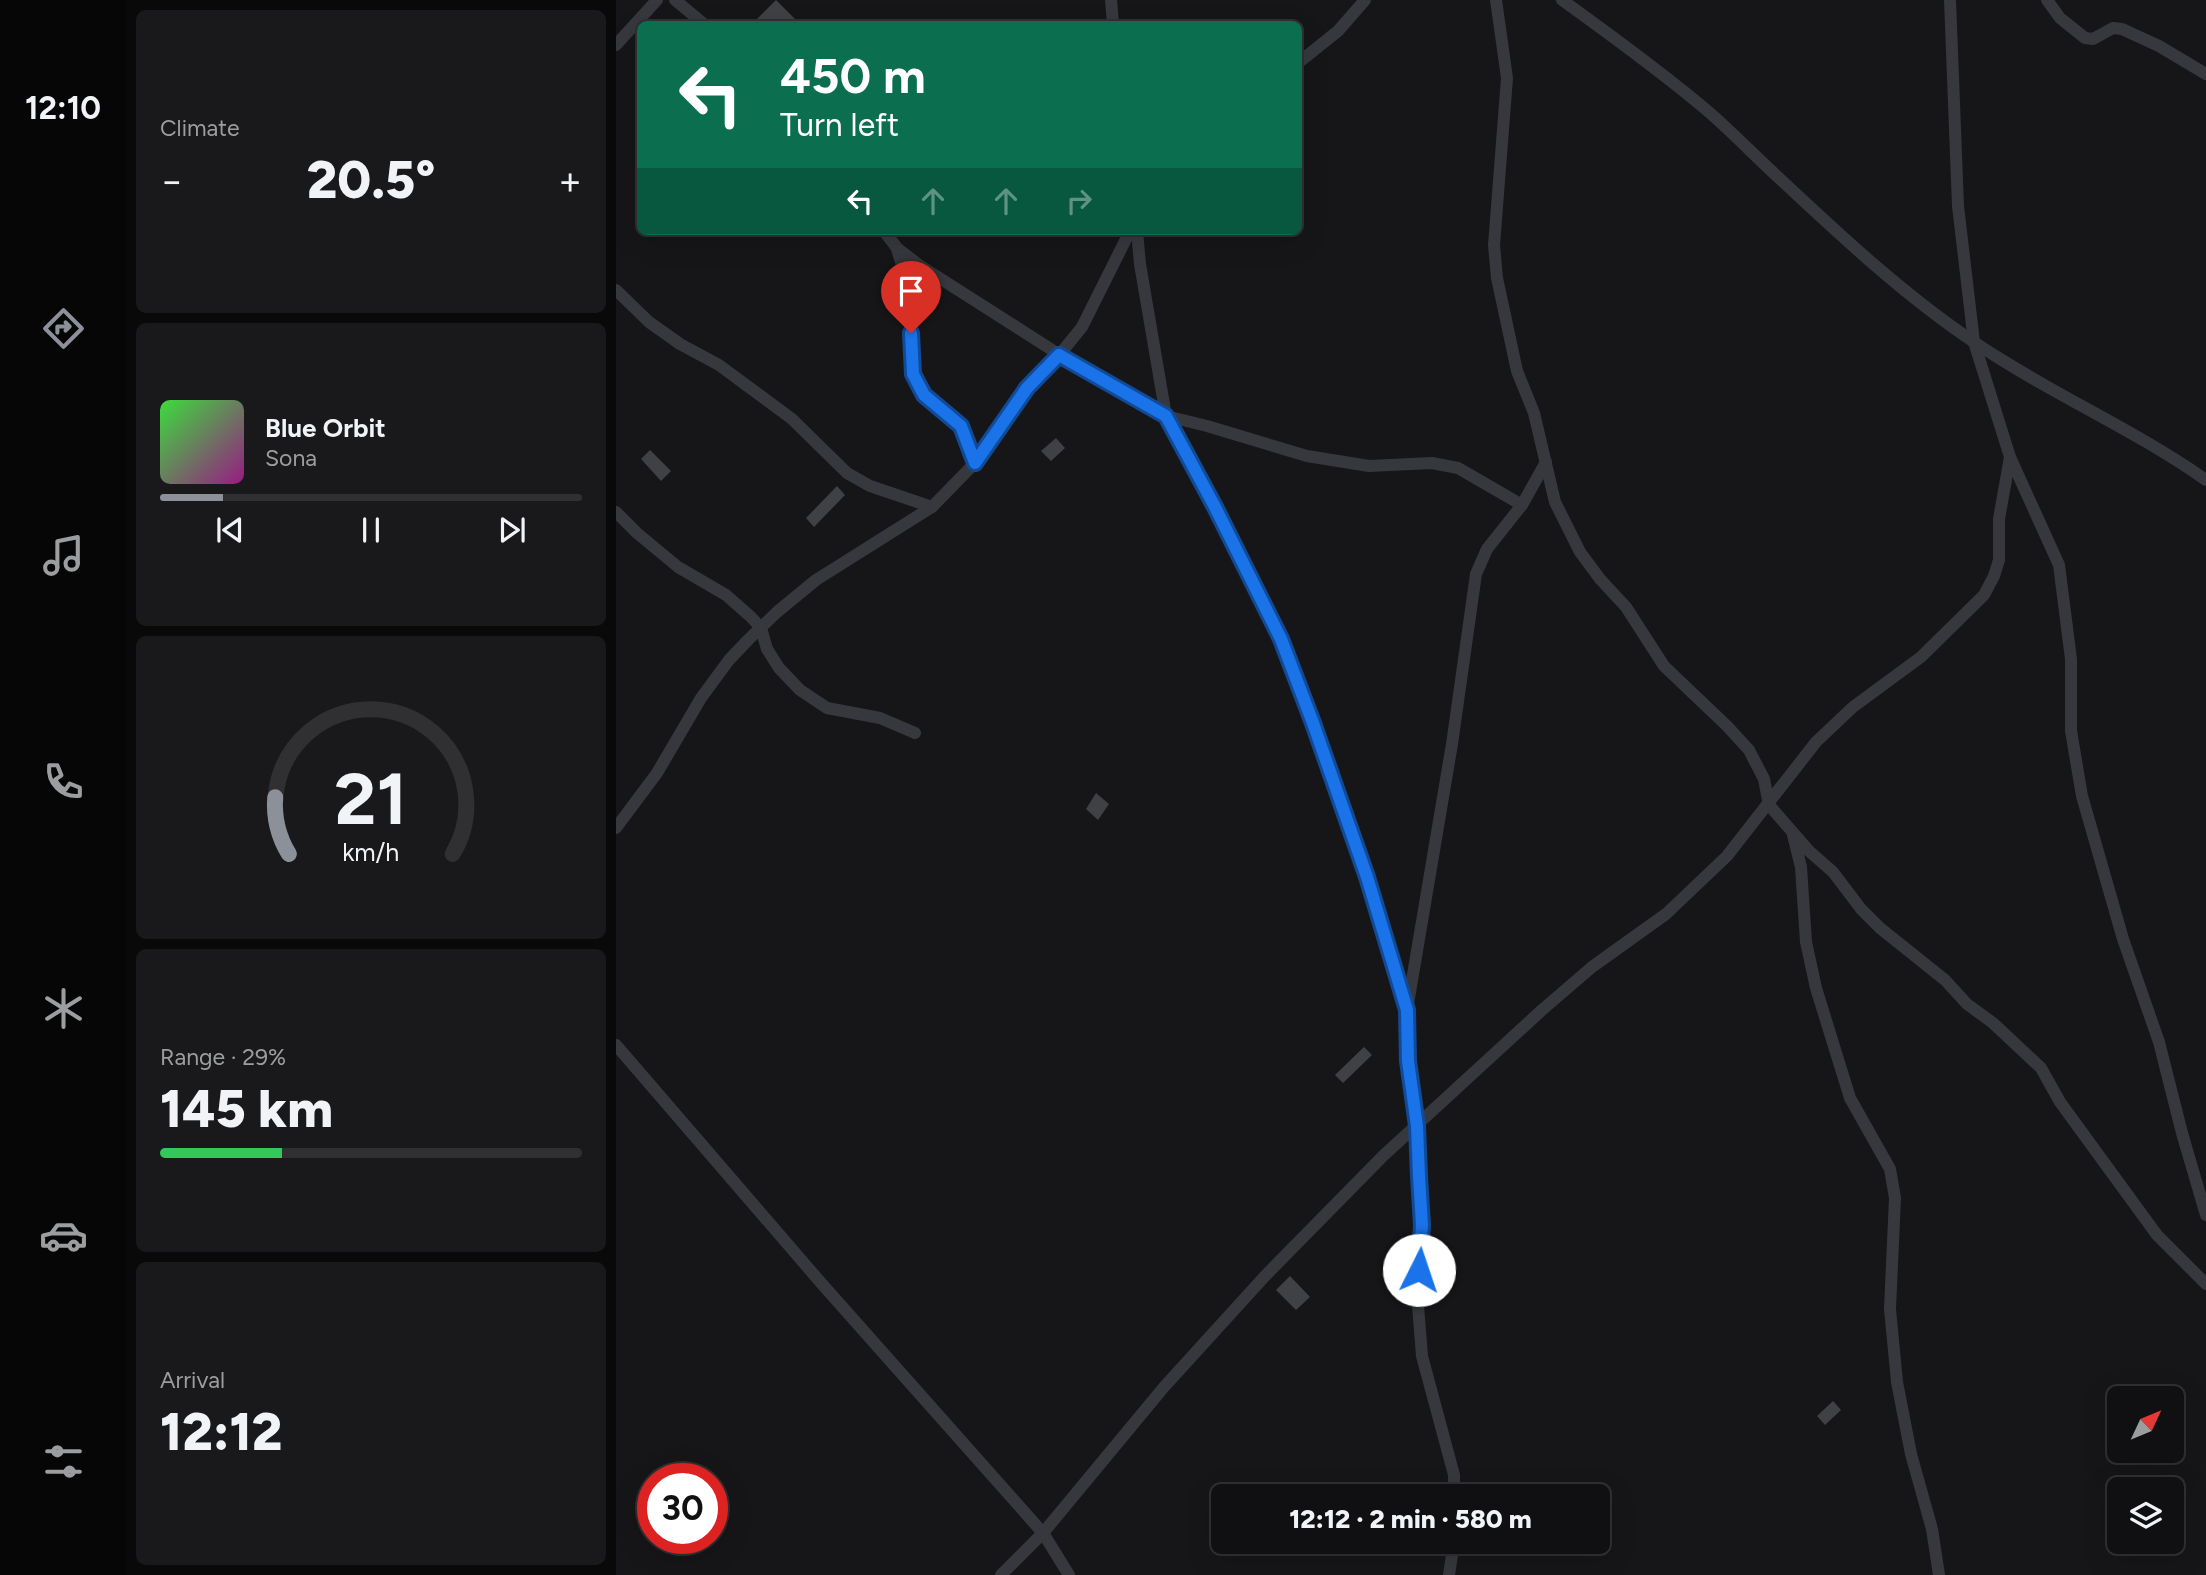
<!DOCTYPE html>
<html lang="en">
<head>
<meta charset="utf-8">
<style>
	:root { --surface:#101012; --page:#19191b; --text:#f1f3f6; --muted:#9c9d9f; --line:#303032; --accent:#8c9099 }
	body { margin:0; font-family:Figtree,sans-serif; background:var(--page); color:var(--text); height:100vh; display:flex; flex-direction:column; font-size:26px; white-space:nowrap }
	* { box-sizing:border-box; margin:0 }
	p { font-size:23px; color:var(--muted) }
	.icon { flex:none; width:38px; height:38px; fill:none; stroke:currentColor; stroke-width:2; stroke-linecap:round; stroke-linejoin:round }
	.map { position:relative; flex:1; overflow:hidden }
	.panel { display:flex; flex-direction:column; gap:10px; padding:10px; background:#09090a; width:490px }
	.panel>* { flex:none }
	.banner { position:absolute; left:21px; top:21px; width:665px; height:214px; border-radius:10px; box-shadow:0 7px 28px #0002,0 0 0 2px var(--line); background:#0b6e4f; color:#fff; overflow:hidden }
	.needle { width:46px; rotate:46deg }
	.tools { position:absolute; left:1491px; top:1386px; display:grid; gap:14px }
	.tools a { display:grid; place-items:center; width:77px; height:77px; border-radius:10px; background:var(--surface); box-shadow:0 7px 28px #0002,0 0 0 2px var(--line); font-size:35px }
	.speed { position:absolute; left:21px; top:1463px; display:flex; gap:14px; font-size:35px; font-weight:700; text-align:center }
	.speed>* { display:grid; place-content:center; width:91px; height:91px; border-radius:50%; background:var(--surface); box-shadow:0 7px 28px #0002,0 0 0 2px var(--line); line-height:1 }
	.speed .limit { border:10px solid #d22; background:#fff; color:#111 }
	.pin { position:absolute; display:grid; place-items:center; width:60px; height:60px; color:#fff; margin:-72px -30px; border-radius:50% 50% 50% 0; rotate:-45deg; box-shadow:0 0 7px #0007 }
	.pin .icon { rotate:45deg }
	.me { position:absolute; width:77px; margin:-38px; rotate:4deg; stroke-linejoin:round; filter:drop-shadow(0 0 5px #0008) }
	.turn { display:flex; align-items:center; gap:24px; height:147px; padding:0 28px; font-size:32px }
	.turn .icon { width:91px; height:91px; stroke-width:2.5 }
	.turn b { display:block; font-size:49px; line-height:60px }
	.lanes { display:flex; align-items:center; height:66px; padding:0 28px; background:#0003; justify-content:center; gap:35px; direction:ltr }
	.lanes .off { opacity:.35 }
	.big { font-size:52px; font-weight:800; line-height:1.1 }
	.panel .widget { flex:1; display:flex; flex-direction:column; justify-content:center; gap:10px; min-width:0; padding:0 24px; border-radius:10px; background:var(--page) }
	.panel .dial { align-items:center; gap:0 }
	.dial svg { height:182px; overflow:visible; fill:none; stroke:var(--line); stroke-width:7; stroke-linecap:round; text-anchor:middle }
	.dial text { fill:var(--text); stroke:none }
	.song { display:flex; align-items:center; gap:21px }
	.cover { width:84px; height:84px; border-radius:10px; background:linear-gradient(135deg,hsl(120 70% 55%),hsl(310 70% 35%)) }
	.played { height:7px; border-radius:4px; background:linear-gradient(90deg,var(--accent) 15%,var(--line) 15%) }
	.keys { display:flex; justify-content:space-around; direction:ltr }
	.heat { display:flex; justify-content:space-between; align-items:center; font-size:38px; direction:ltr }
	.charge { height:10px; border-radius:5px; background:linear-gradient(90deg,#34c759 29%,var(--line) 0) }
	.trip { position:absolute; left:595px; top:1484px; width:399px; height:70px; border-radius:10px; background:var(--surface); box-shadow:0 7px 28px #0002,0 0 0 2px var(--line); font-weight:800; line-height:70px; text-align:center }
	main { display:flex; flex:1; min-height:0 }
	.dock { display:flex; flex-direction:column; width:126px; justify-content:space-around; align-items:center; background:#060607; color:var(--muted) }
	.dock .icon { width:49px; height:49px }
	.dock .active { color:var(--accent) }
	.dock b { font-size:32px; color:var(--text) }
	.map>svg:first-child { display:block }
</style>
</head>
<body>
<main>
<nav class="dock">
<b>12:10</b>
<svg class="icon active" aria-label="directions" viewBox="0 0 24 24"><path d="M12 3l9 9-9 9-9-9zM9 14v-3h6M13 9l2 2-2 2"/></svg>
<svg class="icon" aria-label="music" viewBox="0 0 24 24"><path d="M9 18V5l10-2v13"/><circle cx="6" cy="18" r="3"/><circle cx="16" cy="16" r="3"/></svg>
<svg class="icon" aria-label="phone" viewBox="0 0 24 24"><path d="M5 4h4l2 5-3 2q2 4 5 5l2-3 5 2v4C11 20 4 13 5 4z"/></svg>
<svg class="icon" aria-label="climate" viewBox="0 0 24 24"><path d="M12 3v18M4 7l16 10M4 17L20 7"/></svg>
<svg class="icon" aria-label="car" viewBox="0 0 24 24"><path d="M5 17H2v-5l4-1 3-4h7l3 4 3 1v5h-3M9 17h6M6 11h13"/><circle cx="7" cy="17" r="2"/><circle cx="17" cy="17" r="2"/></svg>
<svg class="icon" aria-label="filters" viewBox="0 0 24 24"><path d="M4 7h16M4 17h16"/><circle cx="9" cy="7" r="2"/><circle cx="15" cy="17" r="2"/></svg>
</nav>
<section class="panel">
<div class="widget"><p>Climate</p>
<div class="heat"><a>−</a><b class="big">20.5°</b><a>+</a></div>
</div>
<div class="widget">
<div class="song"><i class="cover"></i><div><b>Blue Orbit</b><p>Sona</p></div></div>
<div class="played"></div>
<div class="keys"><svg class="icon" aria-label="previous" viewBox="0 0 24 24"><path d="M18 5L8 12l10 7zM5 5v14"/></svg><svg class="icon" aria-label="pause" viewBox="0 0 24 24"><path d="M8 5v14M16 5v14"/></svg><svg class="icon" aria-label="next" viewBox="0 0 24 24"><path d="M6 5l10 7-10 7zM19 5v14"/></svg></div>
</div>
<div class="widget dial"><svg viewBox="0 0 100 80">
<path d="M14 69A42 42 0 1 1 86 69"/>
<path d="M14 69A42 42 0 0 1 8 44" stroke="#8c9099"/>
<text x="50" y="56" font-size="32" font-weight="700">21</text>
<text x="50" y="72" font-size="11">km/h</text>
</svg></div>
<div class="widget"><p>Range · 29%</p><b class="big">145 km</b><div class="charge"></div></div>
<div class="widget"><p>Arrival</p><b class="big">12:12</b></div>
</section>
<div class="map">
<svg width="1590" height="1575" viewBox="0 0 1590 1575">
	<rect width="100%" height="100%" fill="#161618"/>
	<g fill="#404145">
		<polygon points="160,0 184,24 136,24"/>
		<polygon points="440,438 449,448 435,461 425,451"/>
		<polygon points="34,450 55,471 45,481 25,459"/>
		<polygon points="221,486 229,495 198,527 190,518"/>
		<polygon points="480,793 493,804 482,820 470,809"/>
		<polygon points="748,1047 756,1055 727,1083 719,1075"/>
		<polygon points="674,1276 694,1297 680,1310 660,1290"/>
		<polygon points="1217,1401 1225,1410 1209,1425 1201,1416"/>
	</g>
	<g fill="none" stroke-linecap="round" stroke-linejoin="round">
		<g stroke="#37383d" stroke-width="12">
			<polyline points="59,0 88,24"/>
			<polyline points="495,0 497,24"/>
			<polyline points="880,0 891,78 878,245 881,278 901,371 918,413 939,502 964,552 984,579 1010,607 1048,666 1111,726 1133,750 1148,779 1153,805 1193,851 1217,872 1245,909 1264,928 1329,980 1351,1004 1377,1023 1425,1068 1444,1102 1541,1235 1590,1284"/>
			<path d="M946 0C996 36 1047 73 1094 113 1118 134 1140 157 1163 178 1225 236 1288 295 1358 342 1433 393 1516 428 1590 480"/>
			<polyline points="1334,0 1342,206 1358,342 1394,457 1443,565 1455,659 1455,731 1466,796 1507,939 1543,1042 1566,1133 1590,1215"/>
			<polyline points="1431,0 1444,18 1469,38 1477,39 1497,28 1506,29 1543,46 1590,74"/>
			<polyline points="0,45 41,0"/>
			<polyline points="682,63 722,31 749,0"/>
			<polyline points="268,231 281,248 303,265 444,355 550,416 591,426 691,456 753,466 816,463 842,468 906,505"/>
			<polyline points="521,231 524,264 550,416 599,507 665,639 697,723 751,877 790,1006"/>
			<polyline points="281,249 295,294 297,374 308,395 345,427 359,463"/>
			<polyline points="0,290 33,322 64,344 103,365 176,419 231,473 254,486 316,507"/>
			<polyline points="0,512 21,533 62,567 110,595 135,617 145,628 151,649 163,668 184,690 211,708 264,718 299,733"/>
			<polyline points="0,828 41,773 85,698 113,660 132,640 161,612 200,580 316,507 359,463 411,388 440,359 466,327 514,231"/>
			<polyline points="1177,835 1185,867 1190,942 1200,988 1234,1098 1274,1169 1279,1198 1274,1309 1281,1382 1295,1454 1316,1529 1323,1575"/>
			<polyline points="0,1045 206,1284 427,1533 453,1575"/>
			<polyline points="838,1496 838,1475 806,1356 801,1293 806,1225 801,1126 792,1061 791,1010 836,744 860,574 871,549 906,505 930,462"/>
			<polyline points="385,1575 427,1533 548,1387 649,1276 767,1156 926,1010 976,967 1050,914 1111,856 1200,742 1237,707 1305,657 1368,595 1378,576 1383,560 1383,519 1394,457"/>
			<polyline points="833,1575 838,1542"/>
		</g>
	</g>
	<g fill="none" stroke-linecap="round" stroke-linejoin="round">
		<defs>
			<polyline id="route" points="295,333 297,374 308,395 345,426 359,463 411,388 443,355 550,416 599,507 665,639 697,723 751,877 791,1010 792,1061 801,1126 803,1176 806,1225 803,1270"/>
		</defs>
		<use href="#route" stroke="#114b97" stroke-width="18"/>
		<use href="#route" stroke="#1a73e8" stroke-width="12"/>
	</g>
</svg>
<div class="tools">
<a><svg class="needle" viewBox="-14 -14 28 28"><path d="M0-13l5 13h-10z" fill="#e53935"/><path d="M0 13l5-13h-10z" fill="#9c9d9f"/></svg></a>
<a><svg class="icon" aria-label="layers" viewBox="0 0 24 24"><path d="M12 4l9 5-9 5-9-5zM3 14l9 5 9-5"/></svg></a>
</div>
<div class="speed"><div class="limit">30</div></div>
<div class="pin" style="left:295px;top:333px;background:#d93025"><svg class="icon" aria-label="arrive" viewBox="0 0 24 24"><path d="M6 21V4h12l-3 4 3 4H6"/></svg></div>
<svg class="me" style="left:803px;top:1270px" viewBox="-20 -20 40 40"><circle r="19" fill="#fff"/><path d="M0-13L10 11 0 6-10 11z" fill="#1a73e8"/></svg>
<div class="trip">12:12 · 2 min · 580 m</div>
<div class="banner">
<div class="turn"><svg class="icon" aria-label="left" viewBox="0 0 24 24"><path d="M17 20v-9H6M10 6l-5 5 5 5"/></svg><div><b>450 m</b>Turn left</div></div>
<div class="lanes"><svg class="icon" aria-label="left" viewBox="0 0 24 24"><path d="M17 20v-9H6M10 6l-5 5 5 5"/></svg><svg class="icon off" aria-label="ahead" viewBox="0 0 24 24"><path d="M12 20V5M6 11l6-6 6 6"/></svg><svg class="icon off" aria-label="ahead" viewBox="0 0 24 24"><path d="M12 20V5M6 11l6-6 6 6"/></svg><svg class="icon off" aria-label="right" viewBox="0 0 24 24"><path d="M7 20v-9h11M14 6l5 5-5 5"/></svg></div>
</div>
</div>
</main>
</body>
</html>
